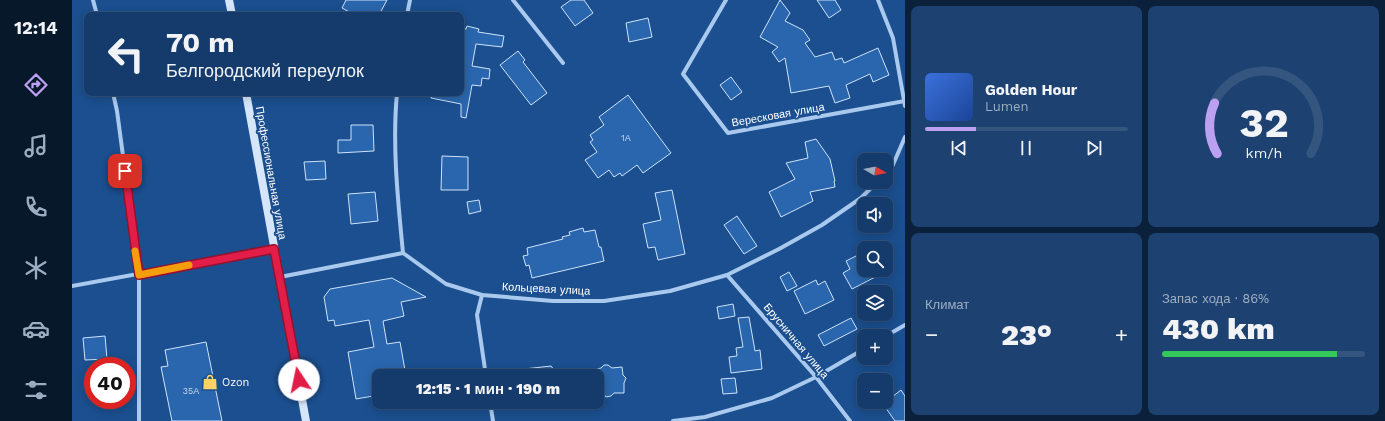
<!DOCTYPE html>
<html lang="ru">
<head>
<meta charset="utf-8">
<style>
	:root { --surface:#143b6b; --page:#1d4271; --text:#f1f3f6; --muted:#9dadc1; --line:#33557e; --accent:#bca0f2 }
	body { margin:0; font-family:"Work Sans",sans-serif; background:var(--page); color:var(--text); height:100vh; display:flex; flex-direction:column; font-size:15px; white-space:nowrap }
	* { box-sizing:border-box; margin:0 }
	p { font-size:13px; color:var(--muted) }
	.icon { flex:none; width:22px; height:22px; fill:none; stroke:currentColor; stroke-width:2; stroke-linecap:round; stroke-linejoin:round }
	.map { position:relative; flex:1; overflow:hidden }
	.drawer { display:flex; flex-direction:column; gap:6px; padding:6px; background:#0b203b; width:480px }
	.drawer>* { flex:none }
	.top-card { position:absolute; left:12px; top:12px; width:380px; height:84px; border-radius:8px; box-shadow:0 2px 10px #0003,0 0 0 1px var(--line); background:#143b6b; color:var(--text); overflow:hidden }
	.needle { width:26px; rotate:99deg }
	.tools { position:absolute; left:785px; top:153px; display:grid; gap:8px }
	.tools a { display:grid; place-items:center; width:36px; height:36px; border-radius:8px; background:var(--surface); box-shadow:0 2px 10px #0003,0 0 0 1px var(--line); font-size:20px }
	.speed { position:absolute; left:12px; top:357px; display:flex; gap:8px; font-size:20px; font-weight:700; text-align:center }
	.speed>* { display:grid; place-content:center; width:52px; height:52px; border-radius:50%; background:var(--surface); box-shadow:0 2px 10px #0003,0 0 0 1px var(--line); line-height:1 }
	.speed .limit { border:6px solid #d22; background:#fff; color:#111 }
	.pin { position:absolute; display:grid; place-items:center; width:34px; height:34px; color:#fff; margin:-17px; border-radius:8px; box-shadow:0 2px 6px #0006 }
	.me { position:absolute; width:44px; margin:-22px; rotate:349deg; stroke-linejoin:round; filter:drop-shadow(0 0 3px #0008) }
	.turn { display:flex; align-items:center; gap:14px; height:84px; padding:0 16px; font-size:18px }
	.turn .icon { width:52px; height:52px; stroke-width:2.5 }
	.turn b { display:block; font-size:28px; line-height:34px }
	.big { font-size:30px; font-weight:800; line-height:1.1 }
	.drawer .tile { flex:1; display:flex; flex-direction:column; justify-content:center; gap:6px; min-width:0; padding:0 14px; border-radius:8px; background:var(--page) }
	.drawer .dial { align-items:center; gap:0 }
	.dial svg { height:104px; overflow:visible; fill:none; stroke:var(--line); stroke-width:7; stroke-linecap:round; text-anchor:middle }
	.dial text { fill:var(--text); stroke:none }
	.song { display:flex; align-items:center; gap:12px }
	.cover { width:48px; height:48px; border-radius:6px; background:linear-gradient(135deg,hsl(220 70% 55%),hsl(220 70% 35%)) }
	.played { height:4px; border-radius:2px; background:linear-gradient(90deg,var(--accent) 25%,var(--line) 25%) }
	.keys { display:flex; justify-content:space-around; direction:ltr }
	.heat { display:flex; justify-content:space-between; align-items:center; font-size:22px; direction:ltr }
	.charge { height:6px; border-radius:3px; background:linear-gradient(90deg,#34c759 86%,var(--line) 0) }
	.drawer .tiles { flex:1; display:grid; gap:6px; grid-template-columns:repeat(2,1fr) }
	.trip { position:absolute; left:300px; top:369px; width:232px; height:40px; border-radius:8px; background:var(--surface); box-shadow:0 2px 10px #0003,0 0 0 1px var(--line); font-weight:800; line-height:40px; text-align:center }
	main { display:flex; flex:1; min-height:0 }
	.dock { display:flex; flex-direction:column; width:72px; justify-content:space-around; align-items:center; background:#08182b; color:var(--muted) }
	.dock .icon { width:28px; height:28px }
	.dock .on { color:var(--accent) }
	.dock b { font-size:18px; color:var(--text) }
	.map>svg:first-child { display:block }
</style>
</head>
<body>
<main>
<nav class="dock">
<b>12:14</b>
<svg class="icon on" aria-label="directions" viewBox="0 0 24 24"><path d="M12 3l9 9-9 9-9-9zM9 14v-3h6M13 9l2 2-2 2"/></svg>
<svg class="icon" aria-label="music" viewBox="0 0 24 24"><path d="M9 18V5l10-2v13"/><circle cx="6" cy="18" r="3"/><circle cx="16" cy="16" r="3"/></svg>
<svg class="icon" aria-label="phone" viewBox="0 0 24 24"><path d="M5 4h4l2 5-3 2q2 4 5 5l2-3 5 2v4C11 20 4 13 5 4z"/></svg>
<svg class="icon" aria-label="climate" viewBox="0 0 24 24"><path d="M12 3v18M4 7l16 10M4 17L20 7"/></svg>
<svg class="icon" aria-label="car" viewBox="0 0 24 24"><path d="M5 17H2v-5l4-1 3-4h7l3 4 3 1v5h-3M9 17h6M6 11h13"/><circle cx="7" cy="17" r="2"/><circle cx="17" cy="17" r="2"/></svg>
<svg class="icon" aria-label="filters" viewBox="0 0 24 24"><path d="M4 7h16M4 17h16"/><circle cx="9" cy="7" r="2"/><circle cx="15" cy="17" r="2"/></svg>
</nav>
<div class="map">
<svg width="833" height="421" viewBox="0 0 833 421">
	<rect width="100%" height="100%" fill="#1b4f8f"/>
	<g fill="#2a66ad" stroke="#cfe3fa">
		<polygon points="274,0 315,0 307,15 283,15 270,8"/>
		<polygon points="499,0 512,0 521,13 503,26 489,7"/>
		<polygon points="708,0 718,13 713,21 731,30 738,40 733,43 743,57 760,52 763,60 770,58 772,63 806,48 817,75 801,82 798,74 774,85 778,98 763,103 757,86 719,93 713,58 707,62 700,52 706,47 688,37"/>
		<polygon points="745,0 763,0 769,10 757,18"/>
		<polygon points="576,18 580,37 557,42 554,23"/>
		<polygon points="395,26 407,29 406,32 432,36 430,47 404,44 400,66 418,69 417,79 410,78 409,86 400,85 394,118 389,117 389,104 359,98 360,93 389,93 389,28 394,29"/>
		<polygon points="446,51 453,60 451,62 475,93 459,105 428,65"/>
		<polygon points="659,77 670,92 659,100 648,85"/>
		<polygon points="556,95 599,153 571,173 565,165 550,176 548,173 542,177 537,170 526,178 513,160 525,152 518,142 521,140 518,135 532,125 527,117"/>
		<polygon points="279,125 301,125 302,151 266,153 266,140 279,140"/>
		<polygon points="744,139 758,159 763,181 762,181 763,187 738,192 741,201 709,217 697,192 723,179 714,163 736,158 733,142"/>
		<polygon points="370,156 396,157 396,190 369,190"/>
		<polygon points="253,161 254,179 234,180 232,162"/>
		<polygon points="600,190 613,254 586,260 583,247 576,248 571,224 589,220 583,193"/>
		<polygon points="303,192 306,221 279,224 276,194"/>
		<polygon points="407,200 409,211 397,214 395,202"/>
		<polygon points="665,216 685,246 672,254 652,225"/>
		<polygon points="511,228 512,232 523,230 527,247 529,247 532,261 460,278 457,265 454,266 451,256 456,255 455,248 491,239 490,237 498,235 497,232"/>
		<polygon points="792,252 792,270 817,270 780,289 771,273 778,269 774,261"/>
		<polygon points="717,272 725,286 715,291 708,277"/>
		<polygon points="320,278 354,297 329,302 332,316 311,321 315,344 328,342 334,376 307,376 307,395 284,399 276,352 302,347 297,320 263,326 262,320 256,321 252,297 258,289"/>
		<polygon points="744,280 746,285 753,281 762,300 733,314 722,291"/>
		<polygon points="661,304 663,316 647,319 645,307"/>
		<polygon points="677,317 683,351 688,350 690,369 659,373 657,357 665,356 664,348 671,347 666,318"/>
		<polygon points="779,318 785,329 752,346 746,335"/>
		<polygon points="33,336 35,359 13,360 11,338"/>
		<polygon points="134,342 150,421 100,421 89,367 96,366 93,350"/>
		<polygon points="532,365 536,365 540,368 550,367 551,375 554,378 552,383 552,393 542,393 539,396 534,397 531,393 525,394 525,369 529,368"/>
		<polygon points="479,366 487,376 453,376 452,369"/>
		<polygon points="663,378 665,393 651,394 649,379"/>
		<polygon points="829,390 833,396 833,421 823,421 811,404"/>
	</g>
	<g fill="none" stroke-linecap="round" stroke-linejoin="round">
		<g stroke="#a9c9ee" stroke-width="4">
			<polyline points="21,0 25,15"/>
			<polyline points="441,0 491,63"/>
			<polyline points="654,0 611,74 656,133 833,101"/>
			<polyline points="806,0 821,38 833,106"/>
			<polyline points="335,15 338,0"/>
			<polyline points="41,93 45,111 67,275 67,421"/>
			<path d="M325 93C320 146 326 201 331 253L374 284 410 295 481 301H532L598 291 655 275 707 249 750 225 789 198 805 182"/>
			<polyline points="814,173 820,167 833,137"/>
			<polyline points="655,275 744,377 778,421"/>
			<polyline points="208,277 331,253"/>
			<polyline points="0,286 202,249"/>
			<polyline points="410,295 405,315 414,376"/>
			<polyline points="814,336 833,325"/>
			<polyline points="418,402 421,421"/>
			<polyline points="601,421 633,417 700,398 744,377 792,349"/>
		</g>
		<g stroke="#d6e6fa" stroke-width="8">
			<polyline points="157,0 160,15"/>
			<polyline points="174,93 234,421"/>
		</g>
	</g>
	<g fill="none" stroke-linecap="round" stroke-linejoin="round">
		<defs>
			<polyline id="route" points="53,171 67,275 202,249 227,380"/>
		</defs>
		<use href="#route" stroke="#92132f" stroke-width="10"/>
		<use href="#route" stroke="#e11d48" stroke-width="7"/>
		<polyline stroke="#f59e0b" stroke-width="7" points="63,251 67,275 117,265"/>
	</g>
	<defs>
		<symbol id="shop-bare" viewBox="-9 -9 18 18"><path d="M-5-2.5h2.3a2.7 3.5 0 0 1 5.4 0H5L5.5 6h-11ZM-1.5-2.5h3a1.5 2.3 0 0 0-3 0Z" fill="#ffd166" stroke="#1b4f8f" stroke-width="2.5" paint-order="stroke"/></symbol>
	</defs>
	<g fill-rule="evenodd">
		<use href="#shop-bare" x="127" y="371" width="22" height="22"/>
	</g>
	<g text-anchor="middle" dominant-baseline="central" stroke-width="4" stroke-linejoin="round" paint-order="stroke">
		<g font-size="9" fill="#cad9ea">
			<text x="554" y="138">1А</text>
			<text x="119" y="391">35А</text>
		</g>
		<g font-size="11" fill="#fff" stroke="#1b4f8f">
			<text transform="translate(706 115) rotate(-10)">Вересковая улица</text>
			<text transform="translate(199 173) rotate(80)">Профессиональная улица</text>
			<text transform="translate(474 289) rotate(3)">Кольцевая улица</text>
			<text transform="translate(724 341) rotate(50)">Брусничная улица</text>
		</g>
		<g font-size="11" fill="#fff" stroke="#1b4f8f" text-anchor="start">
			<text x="150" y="382">Ozon</text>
		</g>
	</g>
</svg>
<div class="tools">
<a><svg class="needle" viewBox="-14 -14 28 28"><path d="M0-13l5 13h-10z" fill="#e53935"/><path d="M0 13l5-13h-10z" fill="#9dadc1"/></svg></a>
<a><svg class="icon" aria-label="sound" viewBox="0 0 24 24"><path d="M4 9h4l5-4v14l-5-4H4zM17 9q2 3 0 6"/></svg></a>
<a><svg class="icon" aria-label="search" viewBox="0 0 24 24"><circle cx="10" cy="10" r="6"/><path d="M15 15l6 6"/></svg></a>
<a><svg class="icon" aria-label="layers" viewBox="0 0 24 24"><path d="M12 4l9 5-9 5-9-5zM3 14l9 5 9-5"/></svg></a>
<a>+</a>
<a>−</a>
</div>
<div class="speed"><div class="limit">40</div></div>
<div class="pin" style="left:53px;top:171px;background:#d93025"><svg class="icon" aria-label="arrive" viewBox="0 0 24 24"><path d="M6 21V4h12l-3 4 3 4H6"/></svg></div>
<svg class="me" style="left:227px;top:380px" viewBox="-20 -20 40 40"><circle r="19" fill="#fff"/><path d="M0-13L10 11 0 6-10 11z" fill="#e11d48"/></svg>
<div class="trip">12:15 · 1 мин · 190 m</div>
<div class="top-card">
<div class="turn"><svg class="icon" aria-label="left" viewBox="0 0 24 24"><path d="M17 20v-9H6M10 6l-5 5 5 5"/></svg><div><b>70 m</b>Белгородский переулок</div></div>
</div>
</div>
<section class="drawer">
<div class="tiles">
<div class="tile">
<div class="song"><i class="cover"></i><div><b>Golden Hour</b><p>Lumen</p></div></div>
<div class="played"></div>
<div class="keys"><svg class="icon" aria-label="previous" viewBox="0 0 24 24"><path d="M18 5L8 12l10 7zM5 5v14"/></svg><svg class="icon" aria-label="pause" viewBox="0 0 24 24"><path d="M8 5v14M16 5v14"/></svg><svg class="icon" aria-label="next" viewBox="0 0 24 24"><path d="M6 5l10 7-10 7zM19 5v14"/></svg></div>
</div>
<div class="tile dial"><svg viewBox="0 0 100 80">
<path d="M14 69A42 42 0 1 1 86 69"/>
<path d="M14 69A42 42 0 0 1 12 30" stroke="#bca0f2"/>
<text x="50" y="56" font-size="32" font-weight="700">32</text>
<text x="50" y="72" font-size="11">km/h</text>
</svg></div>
<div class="tile"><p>Климат</p>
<div class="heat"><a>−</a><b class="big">23°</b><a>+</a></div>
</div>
<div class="tile"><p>Запас хода · 86%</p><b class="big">430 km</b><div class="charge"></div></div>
</div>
</section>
</main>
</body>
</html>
